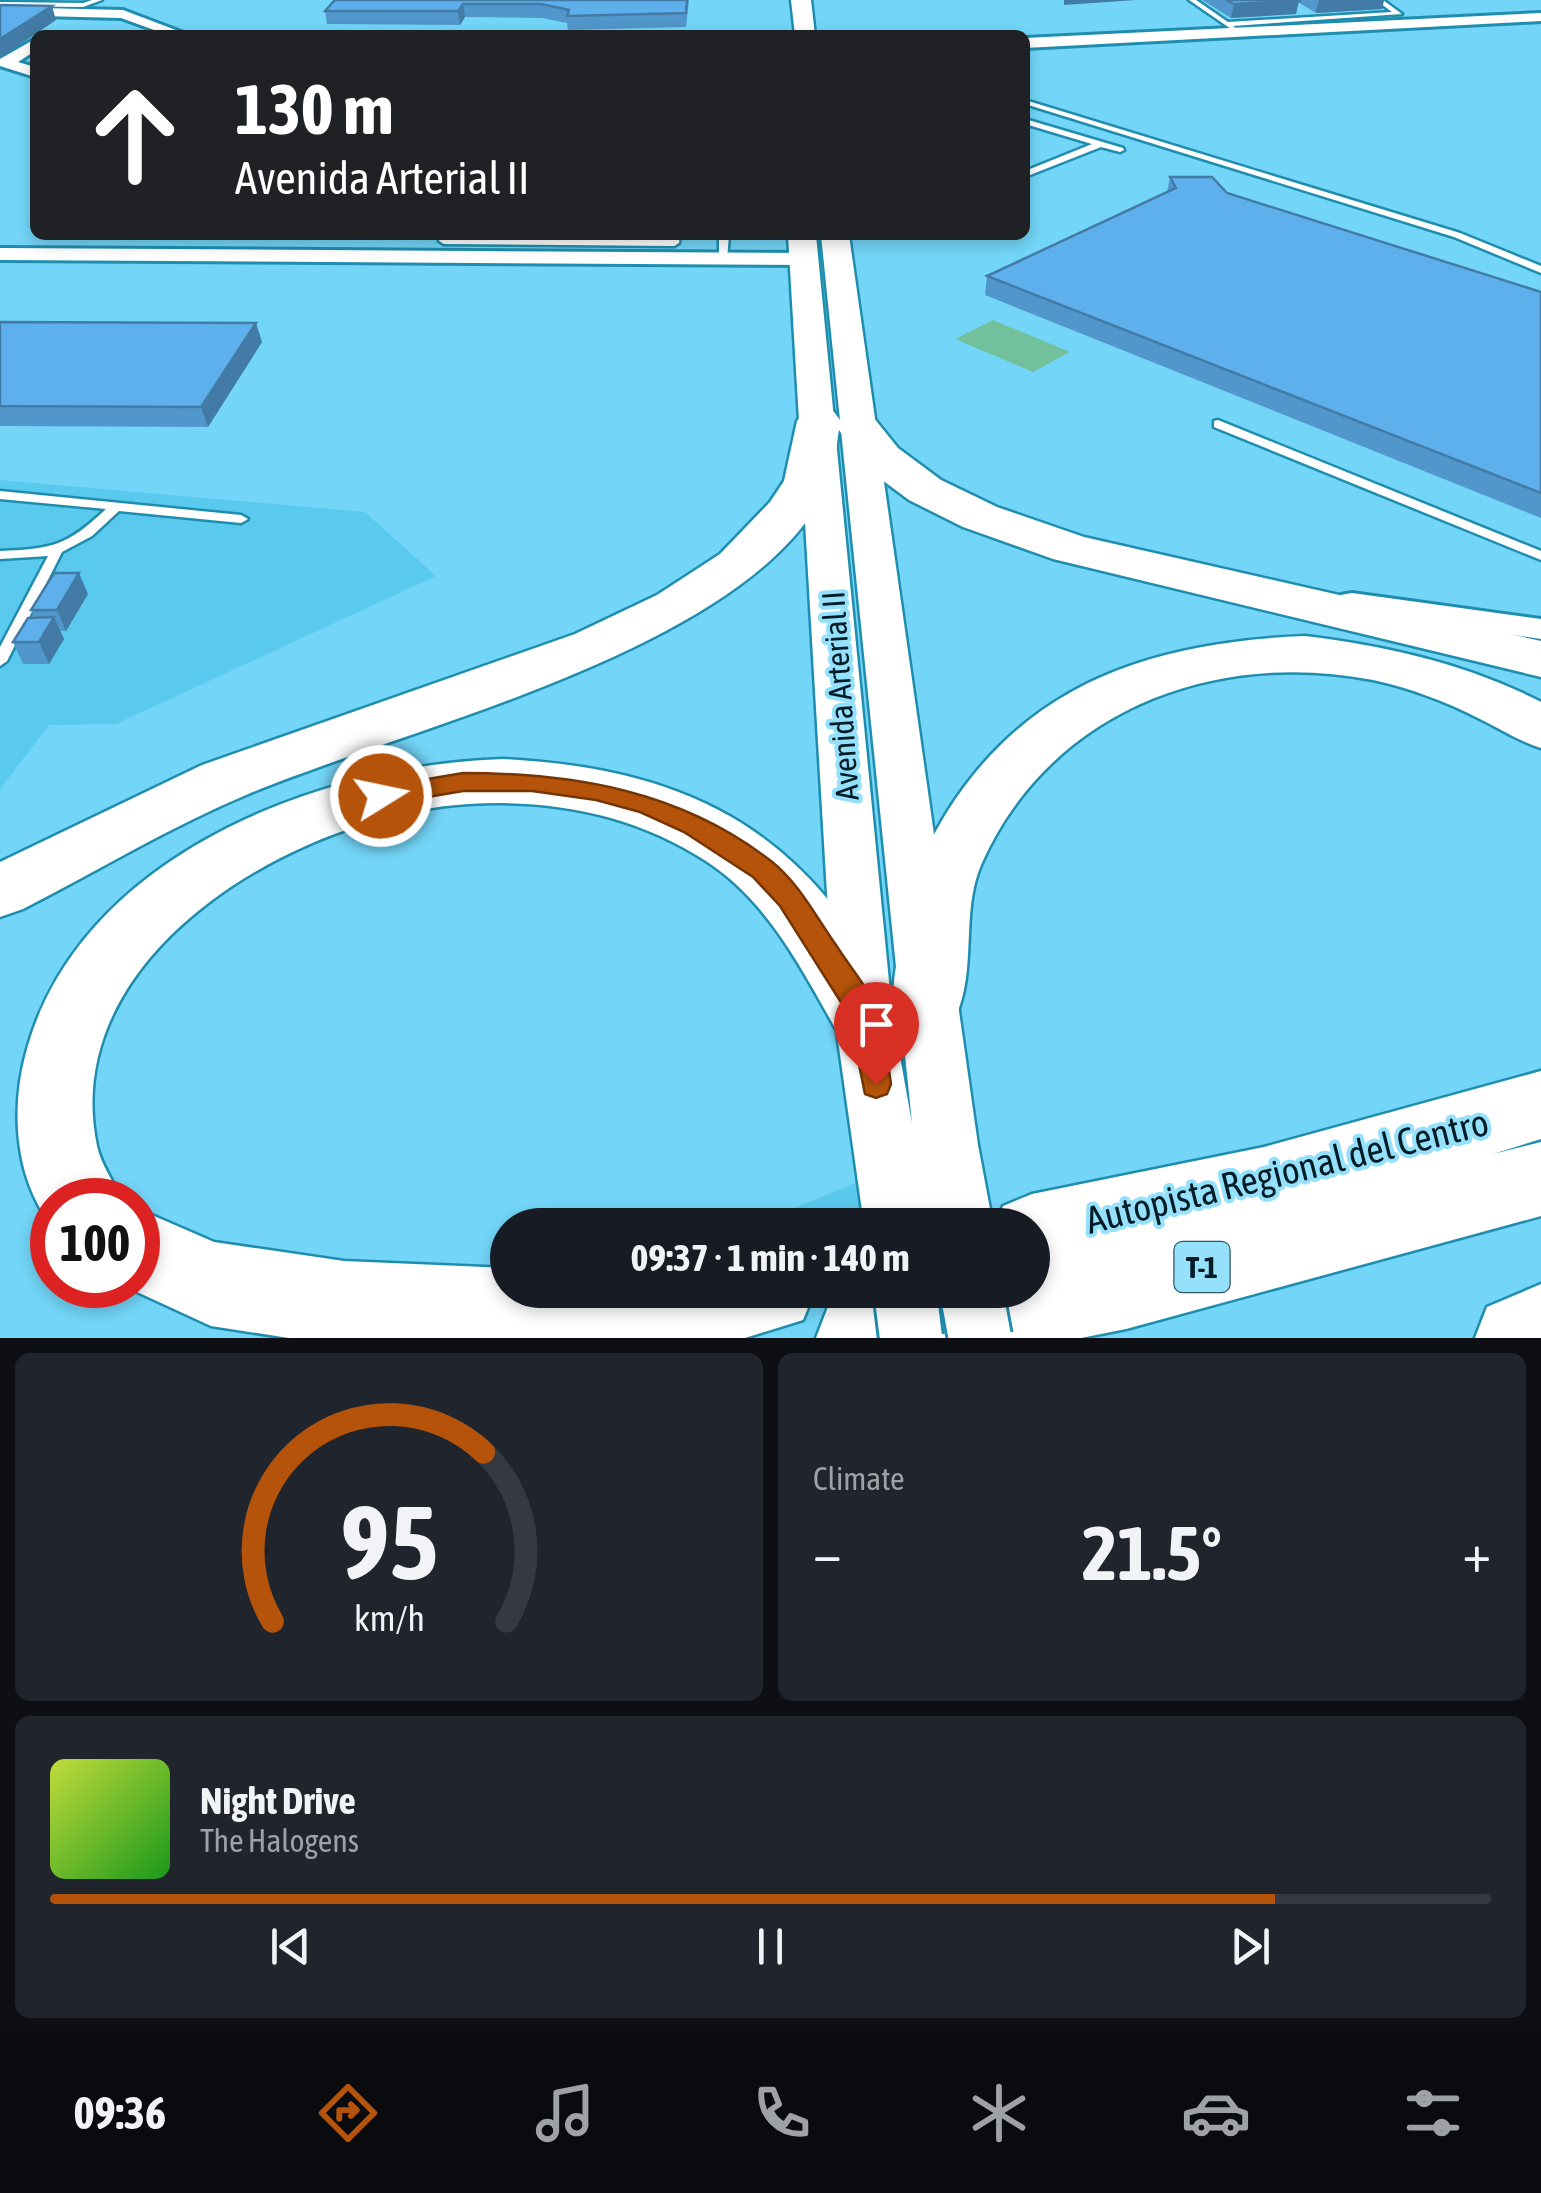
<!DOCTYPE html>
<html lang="en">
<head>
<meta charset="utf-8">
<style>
	:root { --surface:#171b24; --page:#20242c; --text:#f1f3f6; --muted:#9ea1a6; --line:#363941; --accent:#b45309 }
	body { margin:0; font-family:"Asap Condensed",sans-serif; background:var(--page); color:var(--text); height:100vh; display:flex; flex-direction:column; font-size:38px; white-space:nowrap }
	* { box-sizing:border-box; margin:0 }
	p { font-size:32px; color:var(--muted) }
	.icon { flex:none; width:55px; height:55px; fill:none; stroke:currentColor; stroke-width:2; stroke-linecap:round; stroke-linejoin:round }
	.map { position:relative; height:1338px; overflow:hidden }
	.sheet { display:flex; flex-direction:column; gap:15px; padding:15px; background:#0d0f14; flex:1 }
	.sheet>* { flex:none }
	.guide { position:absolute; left:30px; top:30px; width:1000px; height:210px; border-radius:15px; box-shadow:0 5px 15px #0003; background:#202124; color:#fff; overflow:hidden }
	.speed { position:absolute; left:30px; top:1178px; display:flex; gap:20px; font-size:50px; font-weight:700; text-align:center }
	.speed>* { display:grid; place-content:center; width:130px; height:130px; border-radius:50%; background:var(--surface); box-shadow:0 5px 15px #0003; line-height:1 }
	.speed .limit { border:15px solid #d22; background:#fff; color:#111 }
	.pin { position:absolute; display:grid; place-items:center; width:85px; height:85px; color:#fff; margin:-102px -42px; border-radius:50% 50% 50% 0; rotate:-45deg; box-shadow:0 0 10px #0007 }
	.pin .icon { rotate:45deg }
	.me { position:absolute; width:110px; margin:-55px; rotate:80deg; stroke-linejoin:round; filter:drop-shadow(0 0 8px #0008) }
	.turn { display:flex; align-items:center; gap:35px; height:210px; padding:0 40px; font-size:45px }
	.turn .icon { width:130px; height:130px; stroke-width:2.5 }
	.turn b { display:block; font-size:70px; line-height:85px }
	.big { font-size:75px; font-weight:700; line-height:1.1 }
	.sheet .tile { flex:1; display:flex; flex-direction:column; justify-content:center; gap:15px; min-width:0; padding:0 35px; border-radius:15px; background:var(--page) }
	.sheet .dial { align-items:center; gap:0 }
	.dial svg { height:260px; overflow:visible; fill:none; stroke:var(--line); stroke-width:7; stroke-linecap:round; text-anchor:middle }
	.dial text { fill:var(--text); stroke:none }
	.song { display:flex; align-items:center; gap:30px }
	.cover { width:120px; height:120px; border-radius:15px; background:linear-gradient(135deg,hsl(70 70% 55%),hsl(120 70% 35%)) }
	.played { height:10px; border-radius:5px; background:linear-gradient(90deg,var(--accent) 85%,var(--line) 85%) }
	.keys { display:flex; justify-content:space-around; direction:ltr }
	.heat { display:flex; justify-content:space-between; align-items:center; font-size:55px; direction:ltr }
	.sheet .tiles { flex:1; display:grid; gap:15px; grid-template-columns:1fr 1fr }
	.tile:last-child { grid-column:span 2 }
	.trip { position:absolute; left:490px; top:1208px; width:560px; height:100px; border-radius:50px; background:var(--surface); box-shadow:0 5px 15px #0003; font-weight:700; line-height:100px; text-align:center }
	.dock { display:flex; height:160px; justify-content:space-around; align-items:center; background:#090b0e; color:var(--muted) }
	.dock .icon { width:70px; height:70px }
	.dock .current { color:var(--accent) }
	.dock b { font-size:45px; color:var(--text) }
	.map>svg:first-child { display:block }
</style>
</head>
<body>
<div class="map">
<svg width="1541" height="1338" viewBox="0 0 1541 1338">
	<rect width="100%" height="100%" fill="#73d6f8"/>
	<g fill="#5ac9ee">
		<polygon points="0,480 365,512 436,576 116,724 49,725 0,789"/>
		<polygon points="946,1145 960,1225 754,1225"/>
	</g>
	<polygon fill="#73c09c" points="993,320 1070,352 1033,372 955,339"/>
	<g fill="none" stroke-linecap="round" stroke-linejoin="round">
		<defs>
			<g id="lane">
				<polygon points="92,0 102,0 83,7 0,6 0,2 83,3"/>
				<polygon points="1189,0 1196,0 1228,22 1392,12 1376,0 1383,0 1402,14 1233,26 1237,29 1234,31"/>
				<polygon points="1025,100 1460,233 1541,266 1541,273 1454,237 1025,104"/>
				<polygon points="1025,119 1123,148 1124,150 1120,152 1101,147 1025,177 1025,171 1092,144 1025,124"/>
				<polygon points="442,235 452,235 450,238 670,240 670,235 680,235 679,243 674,246 444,244 439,241"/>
				<polygon points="719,235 729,235 727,260 719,258"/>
				<polygon points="1218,420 1541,551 1541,560 1214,427 1214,421"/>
				<path d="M0 491 241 515 248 519 241 523 119 511 92 536 62 552 7 661 0 666V647L48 556 0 559V551C52 549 67 546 106 509L0 499Z"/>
			</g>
			<g id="street">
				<polygon points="0,7 123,10 189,35 168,35 121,18 0,15"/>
				<polygon points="1541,13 1541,21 1025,48 1025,38"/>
				<polygon points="35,39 35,51 18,62 35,67 35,77 0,66 0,59"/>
				<polygon points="0,248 805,253 816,259 805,265 0,260"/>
				<polygon points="1352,593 1541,619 1541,639 1341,609 1337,602 1341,595"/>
			</g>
			<g id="secondary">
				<polygon points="791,0 811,0 815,35 795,35"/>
				<polygon points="788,235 816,235 892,1012 912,1123 821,235 849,235 978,1145 993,1225 864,1225 834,1012"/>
			</g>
			<g id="highway">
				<path d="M819 408 834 412 840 420 858 413 873 417 898 448 941 480 997 507 1084 537 1541 641V677L1053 559 963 527 909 500 866 468 839 430C836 446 836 467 829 482 760 648 403 728 246 795 170 827 97 871 23 909L0 917V862L202 765 575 634 657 595 720 554 770 502 784 481 797 421 804 412Z"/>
				<path d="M1305 636C1387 646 1467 664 1541 702V748C1518 741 1501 729 1480 719 1447 702 1410 688 1373 680 1215 649 1049 710 981 865 960 914 978 972 954 1020L929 1029 904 1020C901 1014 895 1006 894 1000 891 981 902 937 905 917 911 876 926 847 947 812 1030 680 1157 642 1305 636Z"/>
				<path d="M503 759C697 769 812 835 899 1012L888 1033 863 1042 838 1033C802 970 769 902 706 861 635 815 553 799 469 804 303 813 56 951 97 1146 101 1165 114 1182 122 1200H52V1226C20 1185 13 1130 20 1081 55 866 309 765 503 759Z"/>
				<path d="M1541 1071V1139L1493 1154 1541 1142V1216L1126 1329 1081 1338H816L828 1307C892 1281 964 1290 1032 1290V1225H995L1003 1206 1032 1194 1264 1147Z"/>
				<polygon points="138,1209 214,1242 344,1261 508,1268 508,1290 815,1290 803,1320 745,1338 289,1338 211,1326 122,1285 138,1285"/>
				<polygon points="1541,1284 1541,1338 1475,1338 1487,1307"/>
			</g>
		</defs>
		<use href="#lane" stroke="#1f8eae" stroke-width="5"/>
		<use href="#street" stroke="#1f8eae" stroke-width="6"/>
		<use href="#secondary" stroke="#1f8eae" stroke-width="5"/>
		<use href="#highway" stroke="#1f8eae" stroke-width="5"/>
		<use href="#lane" fill="#fff" fill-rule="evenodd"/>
		<use href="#street" fill="#fff" fill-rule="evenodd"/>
		<use href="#secondary" fill="#fff" fill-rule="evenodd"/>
		<use href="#highway" fill="#fff" fill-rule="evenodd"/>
		<defs>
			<g id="secondary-bridge">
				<polyline points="905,1290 911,1338"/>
				<polyline points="971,1290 980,1338"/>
			</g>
		</defs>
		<use href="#secondary-bridge" stroke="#1f8eae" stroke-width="68" stroke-linecap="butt"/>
		<use href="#secondary-bridge" stroke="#fff" stroke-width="62"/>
	</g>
	<g fill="#5197cb">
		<polygon points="335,0 689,0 686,27 568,30 567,23 542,18 465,17 460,25 327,24 325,11"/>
		<polygon points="1202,0 1384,0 1382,9 1316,13 1298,2 1296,14 1231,18"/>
		<polygon points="1170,177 1541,292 1541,518 985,295 987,276 1167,192"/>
		<polygon points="532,235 656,235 656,236"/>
		<polygon points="0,322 262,342 208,427 0,426"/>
		<polygon points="88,594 66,631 60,631 64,639 49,664 23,664 13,642 34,617 31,610"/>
	</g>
	<g fill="#427ba5">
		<polygon points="1064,0 1136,0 1064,5"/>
		<polygon points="1319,0 1384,0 1382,9 1316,13"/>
		<polygon points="1299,1 1296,14 1231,18 1234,4"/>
		<polygon points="463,4 465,17 460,25 458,11"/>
		<polygon points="52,6 56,20 0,58 0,39"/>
		<polygon points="256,323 262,342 208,427 201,407"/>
		<polygon points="79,573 88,594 66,631 57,610"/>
		<polygon points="54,617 64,639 49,664 39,642"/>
	</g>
	<g fill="#5eb0ec" stroke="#427ba5" stroke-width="2.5">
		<polygon points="335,0 687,0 686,13 567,16 569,10 541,4 463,4 458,11 325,11"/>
		<polygon points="1226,0 1298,0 1299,1 1234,4"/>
		<polygon points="0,5 52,6 0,39"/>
		<polygon points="1170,177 1212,177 1227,193 1541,292 1541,493 987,276 1176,188"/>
		<polygon points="0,322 256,323 201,407 0,406"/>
		<polygon points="54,573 79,573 57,610 31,610"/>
		<polygon points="54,617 39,642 13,642 28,618"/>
	</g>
	<path fill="#b45309" stroke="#753606" stroke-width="2.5" d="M463 773C574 773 681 791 771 861 799 883 816 917 836 945 849 966 868 987 877 1009 886 1032 887 1060 891 1084L887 1094 876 1098 865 1094 849 1015 780 906 753 877 684 832 640 812 596 800 532 791H463L381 805 372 803 368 796 372 790 381 787Z"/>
	<g text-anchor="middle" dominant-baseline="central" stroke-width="8" stroke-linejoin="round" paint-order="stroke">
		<rect fill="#95e1fc" stroke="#2d5867" stroke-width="2.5" x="1174.5" y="1242" width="55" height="50" rx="8"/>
		<g font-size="30" font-weight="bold" fill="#001d27">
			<text x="1202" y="1267">T-1</text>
		</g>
		<g font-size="32" fill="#001d27" stroke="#95e1fc">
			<text transform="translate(840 696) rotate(-94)">Avenida Arterial II</text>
		</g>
		<g font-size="38" fill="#001d27" stroke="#95e1fc">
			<text transform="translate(1287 1171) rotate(-14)">Autopista Regional del Centro</text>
		</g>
	</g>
</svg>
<div class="speed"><div class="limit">100</div></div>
<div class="pin" style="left:876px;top:1084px;background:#d93025"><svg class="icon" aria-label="arrive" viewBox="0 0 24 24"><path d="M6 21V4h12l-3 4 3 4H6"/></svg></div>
<svg class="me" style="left:381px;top:796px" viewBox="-20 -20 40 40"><circle r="17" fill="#b45309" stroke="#fff" stroke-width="3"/><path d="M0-11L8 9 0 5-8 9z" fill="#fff"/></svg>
<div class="trip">09:37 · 1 min · 140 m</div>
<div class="guide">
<div class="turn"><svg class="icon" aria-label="ahead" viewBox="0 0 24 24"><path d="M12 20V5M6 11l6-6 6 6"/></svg><div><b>130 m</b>Avenida Arterial II</div></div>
</div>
</div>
<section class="sheet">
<div class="tiles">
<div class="tile dial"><svg viewBox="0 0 100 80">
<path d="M14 69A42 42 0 1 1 86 69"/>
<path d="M14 69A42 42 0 0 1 79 17" stroke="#b45309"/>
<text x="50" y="56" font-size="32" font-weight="700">95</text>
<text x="50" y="72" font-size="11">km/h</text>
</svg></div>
<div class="tile"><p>Climate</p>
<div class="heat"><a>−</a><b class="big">21.5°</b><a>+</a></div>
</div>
<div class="tile">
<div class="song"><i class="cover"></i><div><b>Night Drive</b><p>The Halogens</p></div></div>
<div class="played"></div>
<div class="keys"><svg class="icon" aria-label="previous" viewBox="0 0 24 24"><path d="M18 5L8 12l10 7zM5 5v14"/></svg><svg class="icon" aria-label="pause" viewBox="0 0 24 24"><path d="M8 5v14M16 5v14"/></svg><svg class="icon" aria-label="next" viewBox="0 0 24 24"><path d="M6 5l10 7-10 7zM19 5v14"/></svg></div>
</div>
</div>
</section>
<nav class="dock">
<b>09:36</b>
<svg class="icon current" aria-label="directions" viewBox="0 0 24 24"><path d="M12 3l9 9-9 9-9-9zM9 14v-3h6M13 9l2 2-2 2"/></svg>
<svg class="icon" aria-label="music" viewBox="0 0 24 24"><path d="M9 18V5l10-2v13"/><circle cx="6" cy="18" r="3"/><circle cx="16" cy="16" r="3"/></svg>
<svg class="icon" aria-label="phone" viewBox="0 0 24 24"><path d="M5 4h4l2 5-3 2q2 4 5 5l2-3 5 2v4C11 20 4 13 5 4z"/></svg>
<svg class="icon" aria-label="climate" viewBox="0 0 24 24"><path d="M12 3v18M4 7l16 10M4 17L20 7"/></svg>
<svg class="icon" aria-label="car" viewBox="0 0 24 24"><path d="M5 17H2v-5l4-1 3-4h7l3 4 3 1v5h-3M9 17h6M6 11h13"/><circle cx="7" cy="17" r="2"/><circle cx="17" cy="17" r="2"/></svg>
<svg class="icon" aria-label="filters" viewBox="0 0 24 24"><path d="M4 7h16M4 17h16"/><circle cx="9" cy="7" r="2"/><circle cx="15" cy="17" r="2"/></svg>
</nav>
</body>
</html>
